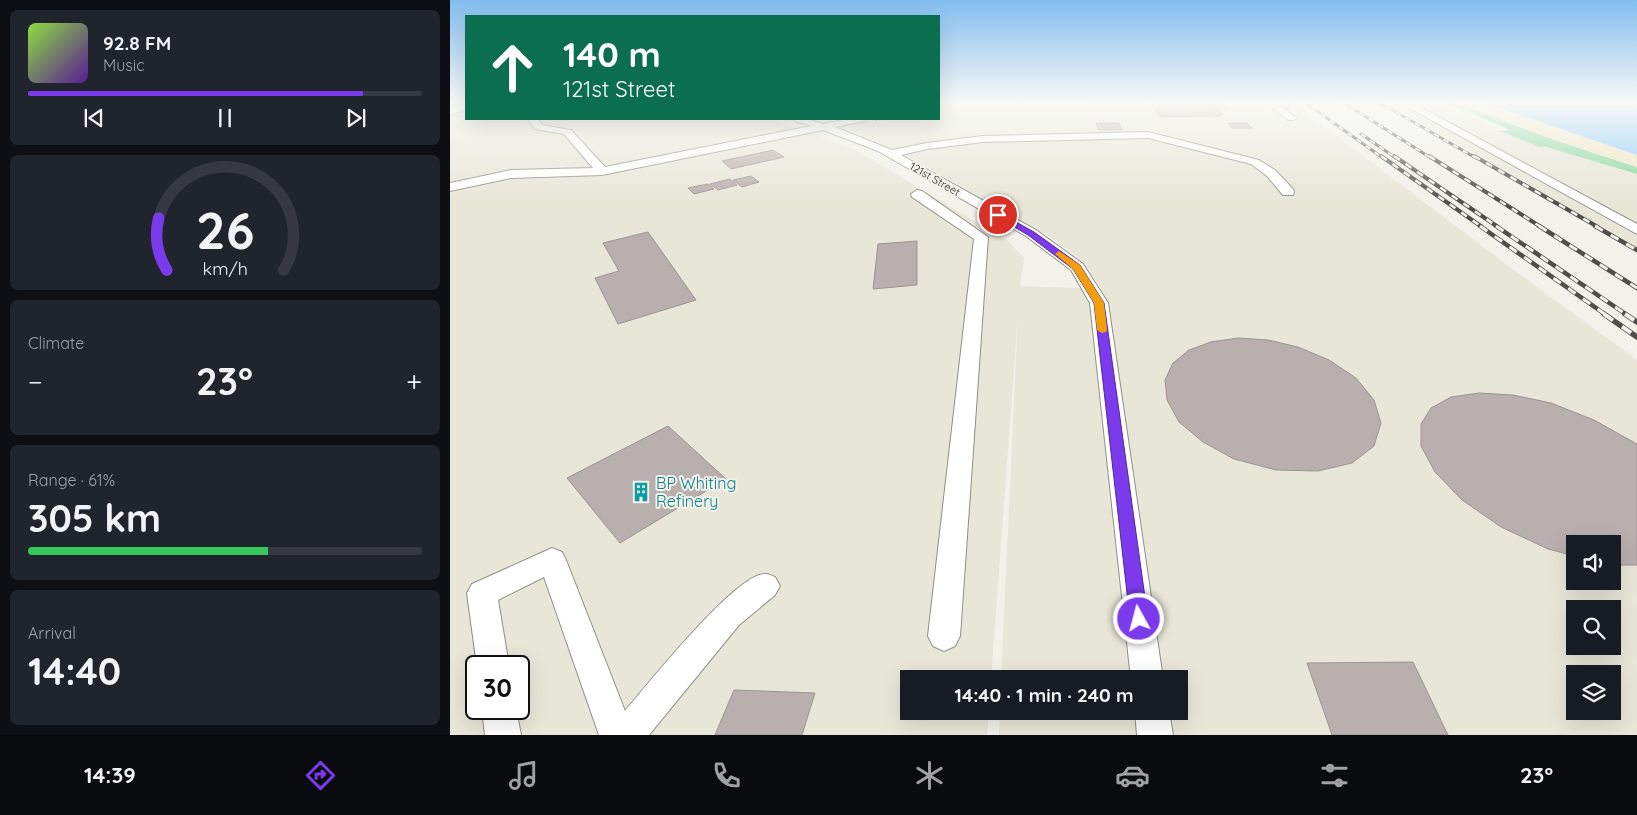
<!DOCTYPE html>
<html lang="en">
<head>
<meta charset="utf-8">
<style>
	:root { --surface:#171b24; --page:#20242c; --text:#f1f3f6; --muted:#9ea1a6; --line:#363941; --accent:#7c3aed }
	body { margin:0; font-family:Quicksand,sans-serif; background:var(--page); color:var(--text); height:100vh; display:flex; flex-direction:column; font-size:19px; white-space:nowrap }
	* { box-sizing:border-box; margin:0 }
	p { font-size:16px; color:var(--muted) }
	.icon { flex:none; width:28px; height:28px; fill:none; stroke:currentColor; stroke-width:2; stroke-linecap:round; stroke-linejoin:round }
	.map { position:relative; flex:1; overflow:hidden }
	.side { display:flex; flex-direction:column; gap:10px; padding:10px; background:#0d0f14; width:450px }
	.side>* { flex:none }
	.banner { position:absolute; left:15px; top:15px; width:475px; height:105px; border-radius:0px; box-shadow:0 5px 20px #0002; background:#0b6e4f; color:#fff; overflow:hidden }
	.buttons { position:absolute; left:1116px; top:535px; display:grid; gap:10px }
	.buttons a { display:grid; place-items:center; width:55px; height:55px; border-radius:0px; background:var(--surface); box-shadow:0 5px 20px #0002; font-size:25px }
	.speed { position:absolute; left:15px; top:655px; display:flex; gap:10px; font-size:25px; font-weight:700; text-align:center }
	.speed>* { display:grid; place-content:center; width:65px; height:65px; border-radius:50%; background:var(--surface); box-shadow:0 5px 20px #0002; line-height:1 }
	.speed .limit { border:2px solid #111; border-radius:8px; background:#fff; color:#111 }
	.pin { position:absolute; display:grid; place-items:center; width:42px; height:42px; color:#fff; margin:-21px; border:2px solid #fff; border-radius:50%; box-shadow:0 1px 5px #0007 }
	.me { position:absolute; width:55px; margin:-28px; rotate:353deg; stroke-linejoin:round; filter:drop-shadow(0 0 4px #0008) }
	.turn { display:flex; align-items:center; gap:18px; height:105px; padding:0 15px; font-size:22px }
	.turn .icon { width:65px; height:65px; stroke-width:2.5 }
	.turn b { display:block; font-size:35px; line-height:42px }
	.big { font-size:38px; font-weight:700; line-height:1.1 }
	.side .tile { flex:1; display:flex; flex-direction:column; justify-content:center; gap:8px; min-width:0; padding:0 18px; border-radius:8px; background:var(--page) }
	.side .dial { align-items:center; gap:0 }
	.dial svg { height:130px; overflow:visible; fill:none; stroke:var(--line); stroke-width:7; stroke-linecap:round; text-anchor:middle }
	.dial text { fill:var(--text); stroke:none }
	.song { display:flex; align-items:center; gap:15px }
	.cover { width:60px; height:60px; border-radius:8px; background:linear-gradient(135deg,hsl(90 70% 55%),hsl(270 70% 35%)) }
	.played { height:5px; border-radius:2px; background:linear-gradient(90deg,var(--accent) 85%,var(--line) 85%) }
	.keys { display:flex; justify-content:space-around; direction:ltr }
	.heat { display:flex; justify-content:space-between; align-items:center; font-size:28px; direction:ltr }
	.charge { height:8px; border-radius:4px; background:linear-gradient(90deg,#34c759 61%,var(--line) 0) }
	.trip { position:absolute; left:450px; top:670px; width:288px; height:50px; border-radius:0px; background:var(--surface); box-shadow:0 5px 20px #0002; font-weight:700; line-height:50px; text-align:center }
	.dock { display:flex; height:80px; justify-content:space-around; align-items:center; background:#090b0e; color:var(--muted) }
	.dock .icon { width:35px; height:35px }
	.dock .on { color:var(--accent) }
	.dock b { font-size:22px; color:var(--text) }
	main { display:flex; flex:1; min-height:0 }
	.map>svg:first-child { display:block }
</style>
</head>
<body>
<main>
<section class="side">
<div class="tile">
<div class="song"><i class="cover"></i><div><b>92.8 FM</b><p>Music</p></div></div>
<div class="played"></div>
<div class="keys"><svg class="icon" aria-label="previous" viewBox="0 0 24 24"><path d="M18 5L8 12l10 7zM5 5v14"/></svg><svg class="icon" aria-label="pause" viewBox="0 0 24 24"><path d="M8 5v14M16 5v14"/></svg><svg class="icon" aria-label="next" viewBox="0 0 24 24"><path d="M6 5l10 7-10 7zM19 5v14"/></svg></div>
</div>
<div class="tile dial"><svg viewBox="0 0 100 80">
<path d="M14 69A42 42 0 1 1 86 69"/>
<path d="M14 69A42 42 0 0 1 9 37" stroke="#7c3aed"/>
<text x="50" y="56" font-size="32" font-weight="700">26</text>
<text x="50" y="72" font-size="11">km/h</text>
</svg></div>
<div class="tile"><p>Climate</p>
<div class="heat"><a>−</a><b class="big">23°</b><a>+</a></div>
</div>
<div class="tile"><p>Range · 61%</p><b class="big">305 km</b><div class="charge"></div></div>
<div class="tile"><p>Arrival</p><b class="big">14:40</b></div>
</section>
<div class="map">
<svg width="1187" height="735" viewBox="0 0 1187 735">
	<rect width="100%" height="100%" fill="#f2f1ea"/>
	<g fill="#e8e6d7" fill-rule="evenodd">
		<path d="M0 101H16V119H320L402 148 558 241 574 258 570 286 652 289 626 256 599 236 457 156 400 130 397 127 425 119H489V106L510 101H639L640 103 841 101 1061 268 1187 360V735H549L550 711H729V679H551L568 315 541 679H459V711H539L537 735H0ZM1125 544H1162V581H1125ZM1125 609H1162V646H1125ZM26 666H69V709H26ZM1125 674H1162V711H1125Z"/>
		<polygon points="932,101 985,101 1089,147 1096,147 1187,174 1187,247"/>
	</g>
	<path fill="#89d79c" d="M992 101C1017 101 1069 127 1095 136 1125 147 1156 157 1187 167V174L1096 147H1089L1050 131 1060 130Z"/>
	<polygon fill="#f1e7c2" points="999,101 1030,101 1187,155 1187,167 1096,137"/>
	<polygon fill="#89cafc" points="1030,101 1187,101 1187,155"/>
	<g fill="#b8afae" stroke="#9c9493">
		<polygon points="769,101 779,109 765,109 774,114 769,114 771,116 710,117 699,102"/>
		<polygon points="646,123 669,123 672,130 649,130"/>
		<polygon points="778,123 797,123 802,128 782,128"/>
		<polygon points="323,150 334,157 281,169 272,161"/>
		<polygon points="301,176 309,182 292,187 283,180"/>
		<polygon points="280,179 287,185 268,190 260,184"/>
		<polygon points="258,184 264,189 244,194 238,188"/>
		<polygon points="198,232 246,300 168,324 145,278 169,271 153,243"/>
		<polygon points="467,241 467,285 423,289 428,244"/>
		<polygon points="788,338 818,340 848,347 879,360 906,378 924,400 931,423 924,446 902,463 868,471 826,470 784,459 753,442 729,422 717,400 715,380 723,363 739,350 761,342"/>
		<polygon points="1029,393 1063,395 1101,403 1144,420 1187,444 1187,565 1162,565 1162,544 1125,544 1125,556 1098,549 1051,527 1012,500 985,472 971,446 971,424 981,408 1001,397"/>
		<polygon points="218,426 276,479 170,543 117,478"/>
		<polygon points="963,662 998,735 882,735 857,663"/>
		<polygon points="284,690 365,693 352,735 265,735"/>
	</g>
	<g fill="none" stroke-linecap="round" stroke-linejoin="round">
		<defs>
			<g id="minor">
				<polygon points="489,101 500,101 489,106"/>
				<polygon points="815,101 825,101 846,118 844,120 838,120"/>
				<polygon points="947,101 959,101 1187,224 1187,234"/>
				<polygon points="16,104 16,110 0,114 0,108"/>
				<polygon points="78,119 88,119 92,125 121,130 155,167 361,126 345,121 343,119 357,119 373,124 398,119 417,119 415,121 385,127 442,150 477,143 533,136 698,132 809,160 825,170 843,189 844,192 843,195 833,195 817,176 801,164 698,138 533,142 477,149 451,155 586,230 633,264 658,303 713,679 681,679 640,303 621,270 576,236 428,151 373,130 152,175 61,178 0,191 0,183 61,170 143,168 114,134 85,129"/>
				<polygon points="467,190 472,191 538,237 510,636 505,646 494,651 483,646 478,636 524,239 462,197 461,194"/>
				<path d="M102 548 112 552 116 560 175 711C197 685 285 575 314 574 317 573 322 576 325 577L330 586 325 595 289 625 199 735H149L94 577 48 600 59 666H27L17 593 22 584Z"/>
				<polygon points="32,709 66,709 71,735 35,735"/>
				<polygon points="685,711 719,711 723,735 687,735"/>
			</g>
		</defs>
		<use href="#minor" stroke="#908f88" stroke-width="2"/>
		<g stroke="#8a8984" stroke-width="2" stroke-dasharray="2 2" stroke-linecap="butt">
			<polyline points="508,103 517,101"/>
			<polyline points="425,120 434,119"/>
		</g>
		<use href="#minor" fill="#fff" fill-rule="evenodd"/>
		<defs>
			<g id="rail-far3">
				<polyline points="853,101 933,158"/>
				<polyline points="891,101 981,158"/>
				<polyline points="927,101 1026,158"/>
				<polyline points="911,134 946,158"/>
			</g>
			<g id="rail-far2">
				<polyline points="931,156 1032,227"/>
				<polyline points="944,156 1048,227"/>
				<polyline points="979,156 1091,227"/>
				<polyline points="1024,156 1148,227"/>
			</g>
			<g id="rail-far1">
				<polyline points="1030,226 1156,315"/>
				<polyline points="1046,226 1177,315"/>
				<polyline points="1089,226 1187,288"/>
				<polyline points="1145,226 1187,250"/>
			</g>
			<g id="rail">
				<polyline points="1154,314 1187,337"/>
				<polyline points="1175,314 1187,322"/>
			</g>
		</defs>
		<use href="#rail-far3" stroke="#4f4e4b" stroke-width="3"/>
		<use href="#rail-far2" stroke="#4f4e4b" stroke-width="4"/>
		<use href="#rail-far1" stroke="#4f4e4b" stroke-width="4.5"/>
		<use href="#rail" stroke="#4f4e4b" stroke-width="5.5"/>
		<use href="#rail-far3" stroke="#f2f1ea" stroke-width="2" stroke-dasharray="5.5" stroke-linecap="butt"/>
		<use href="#rail-far2" stroke="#f2f1ea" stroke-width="2.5" stroke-dasharray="7" stroke-linecap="butt"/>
		<use href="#rail-far1" stroke="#f2f1ea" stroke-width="3" stroke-dasharray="9" stroke-linecap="butt"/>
		<use href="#rail" stroke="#f2f1ea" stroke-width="4" stroke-dasharray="11" stroke-linecap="butt"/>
	</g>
	<linearGradient id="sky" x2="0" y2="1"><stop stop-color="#82bdf0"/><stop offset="0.5" stop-color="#f9f9f6"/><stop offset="1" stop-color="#f9f9f6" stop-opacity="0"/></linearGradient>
	<rect width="1187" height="204" fill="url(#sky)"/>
	<polygon fill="#7c3aed" stroke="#51269a" points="548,212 584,232 630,265 654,303 698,619 695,624 689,627 683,624 680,619 644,303 623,269 578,235 546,216 544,215"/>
	<polygon fill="#f59e0b" points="609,251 630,265 654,303 657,330 656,332 652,333 647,330 644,303 623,269 605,254"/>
	<defs>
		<symbol id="building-bare" viewBox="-9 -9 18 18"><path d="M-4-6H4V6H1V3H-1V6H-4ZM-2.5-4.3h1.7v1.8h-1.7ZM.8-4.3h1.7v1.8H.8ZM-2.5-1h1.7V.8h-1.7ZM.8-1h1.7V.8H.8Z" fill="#0f9aa8" stroke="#f2f1ea" stroke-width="2.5" paint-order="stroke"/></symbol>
	</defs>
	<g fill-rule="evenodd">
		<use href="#building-bare" x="177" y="478" width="28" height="28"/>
	</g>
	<g text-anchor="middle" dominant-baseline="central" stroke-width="4" stroke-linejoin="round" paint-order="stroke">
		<g font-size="11" fill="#2b2a28" stroke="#f2f1ea">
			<text transform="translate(485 179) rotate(30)">121st Street</text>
		</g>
		<g font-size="16" fill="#0d838f" stroke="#f2f1ea" text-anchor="start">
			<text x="206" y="483">BP Whiting<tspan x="206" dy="18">Refinery</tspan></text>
		</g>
	</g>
</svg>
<div class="buttons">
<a><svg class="icon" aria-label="sound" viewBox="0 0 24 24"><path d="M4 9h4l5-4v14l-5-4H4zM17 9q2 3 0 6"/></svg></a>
<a><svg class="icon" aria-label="search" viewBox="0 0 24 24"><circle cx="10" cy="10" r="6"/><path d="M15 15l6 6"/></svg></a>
<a><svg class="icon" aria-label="layers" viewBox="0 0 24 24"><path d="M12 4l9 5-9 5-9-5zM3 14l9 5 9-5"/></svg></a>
</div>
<div class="speed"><div class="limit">30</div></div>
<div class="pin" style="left:548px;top:215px;background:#d93025"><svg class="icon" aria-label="arrive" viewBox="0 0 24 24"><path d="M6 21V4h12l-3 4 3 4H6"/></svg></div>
<svg class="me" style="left:689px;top:619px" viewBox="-20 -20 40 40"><circle r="17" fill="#7c3aed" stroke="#fff" stroke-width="3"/><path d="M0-11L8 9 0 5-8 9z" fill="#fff"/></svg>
<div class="trip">14:40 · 1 min · 240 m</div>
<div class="banner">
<div class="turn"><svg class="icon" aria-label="ahead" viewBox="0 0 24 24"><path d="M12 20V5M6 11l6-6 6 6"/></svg><div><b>140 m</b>121st Street</div></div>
</div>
</div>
</main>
<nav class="dock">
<b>14:39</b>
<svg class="icon on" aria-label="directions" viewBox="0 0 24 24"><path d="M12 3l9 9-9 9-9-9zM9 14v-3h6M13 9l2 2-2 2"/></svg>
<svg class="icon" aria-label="music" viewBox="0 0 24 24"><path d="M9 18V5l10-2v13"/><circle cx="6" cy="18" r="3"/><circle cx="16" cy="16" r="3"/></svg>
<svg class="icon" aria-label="phone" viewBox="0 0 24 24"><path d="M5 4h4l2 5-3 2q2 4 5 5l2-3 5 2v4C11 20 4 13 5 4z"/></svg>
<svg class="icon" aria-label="climate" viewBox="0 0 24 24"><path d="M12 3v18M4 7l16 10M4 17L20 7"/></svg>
<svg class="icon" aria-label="car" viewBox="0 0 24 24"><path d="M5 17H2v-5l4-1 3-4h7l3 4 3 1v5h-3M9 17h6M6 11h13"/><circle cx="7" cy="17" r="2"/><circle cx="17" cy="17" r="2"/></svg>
<svg class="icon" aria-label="filters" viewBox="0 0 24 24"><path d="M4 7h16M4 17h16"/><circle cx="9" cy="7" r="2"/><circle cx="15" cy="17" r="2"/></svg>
<b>23°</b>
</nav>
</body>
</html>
